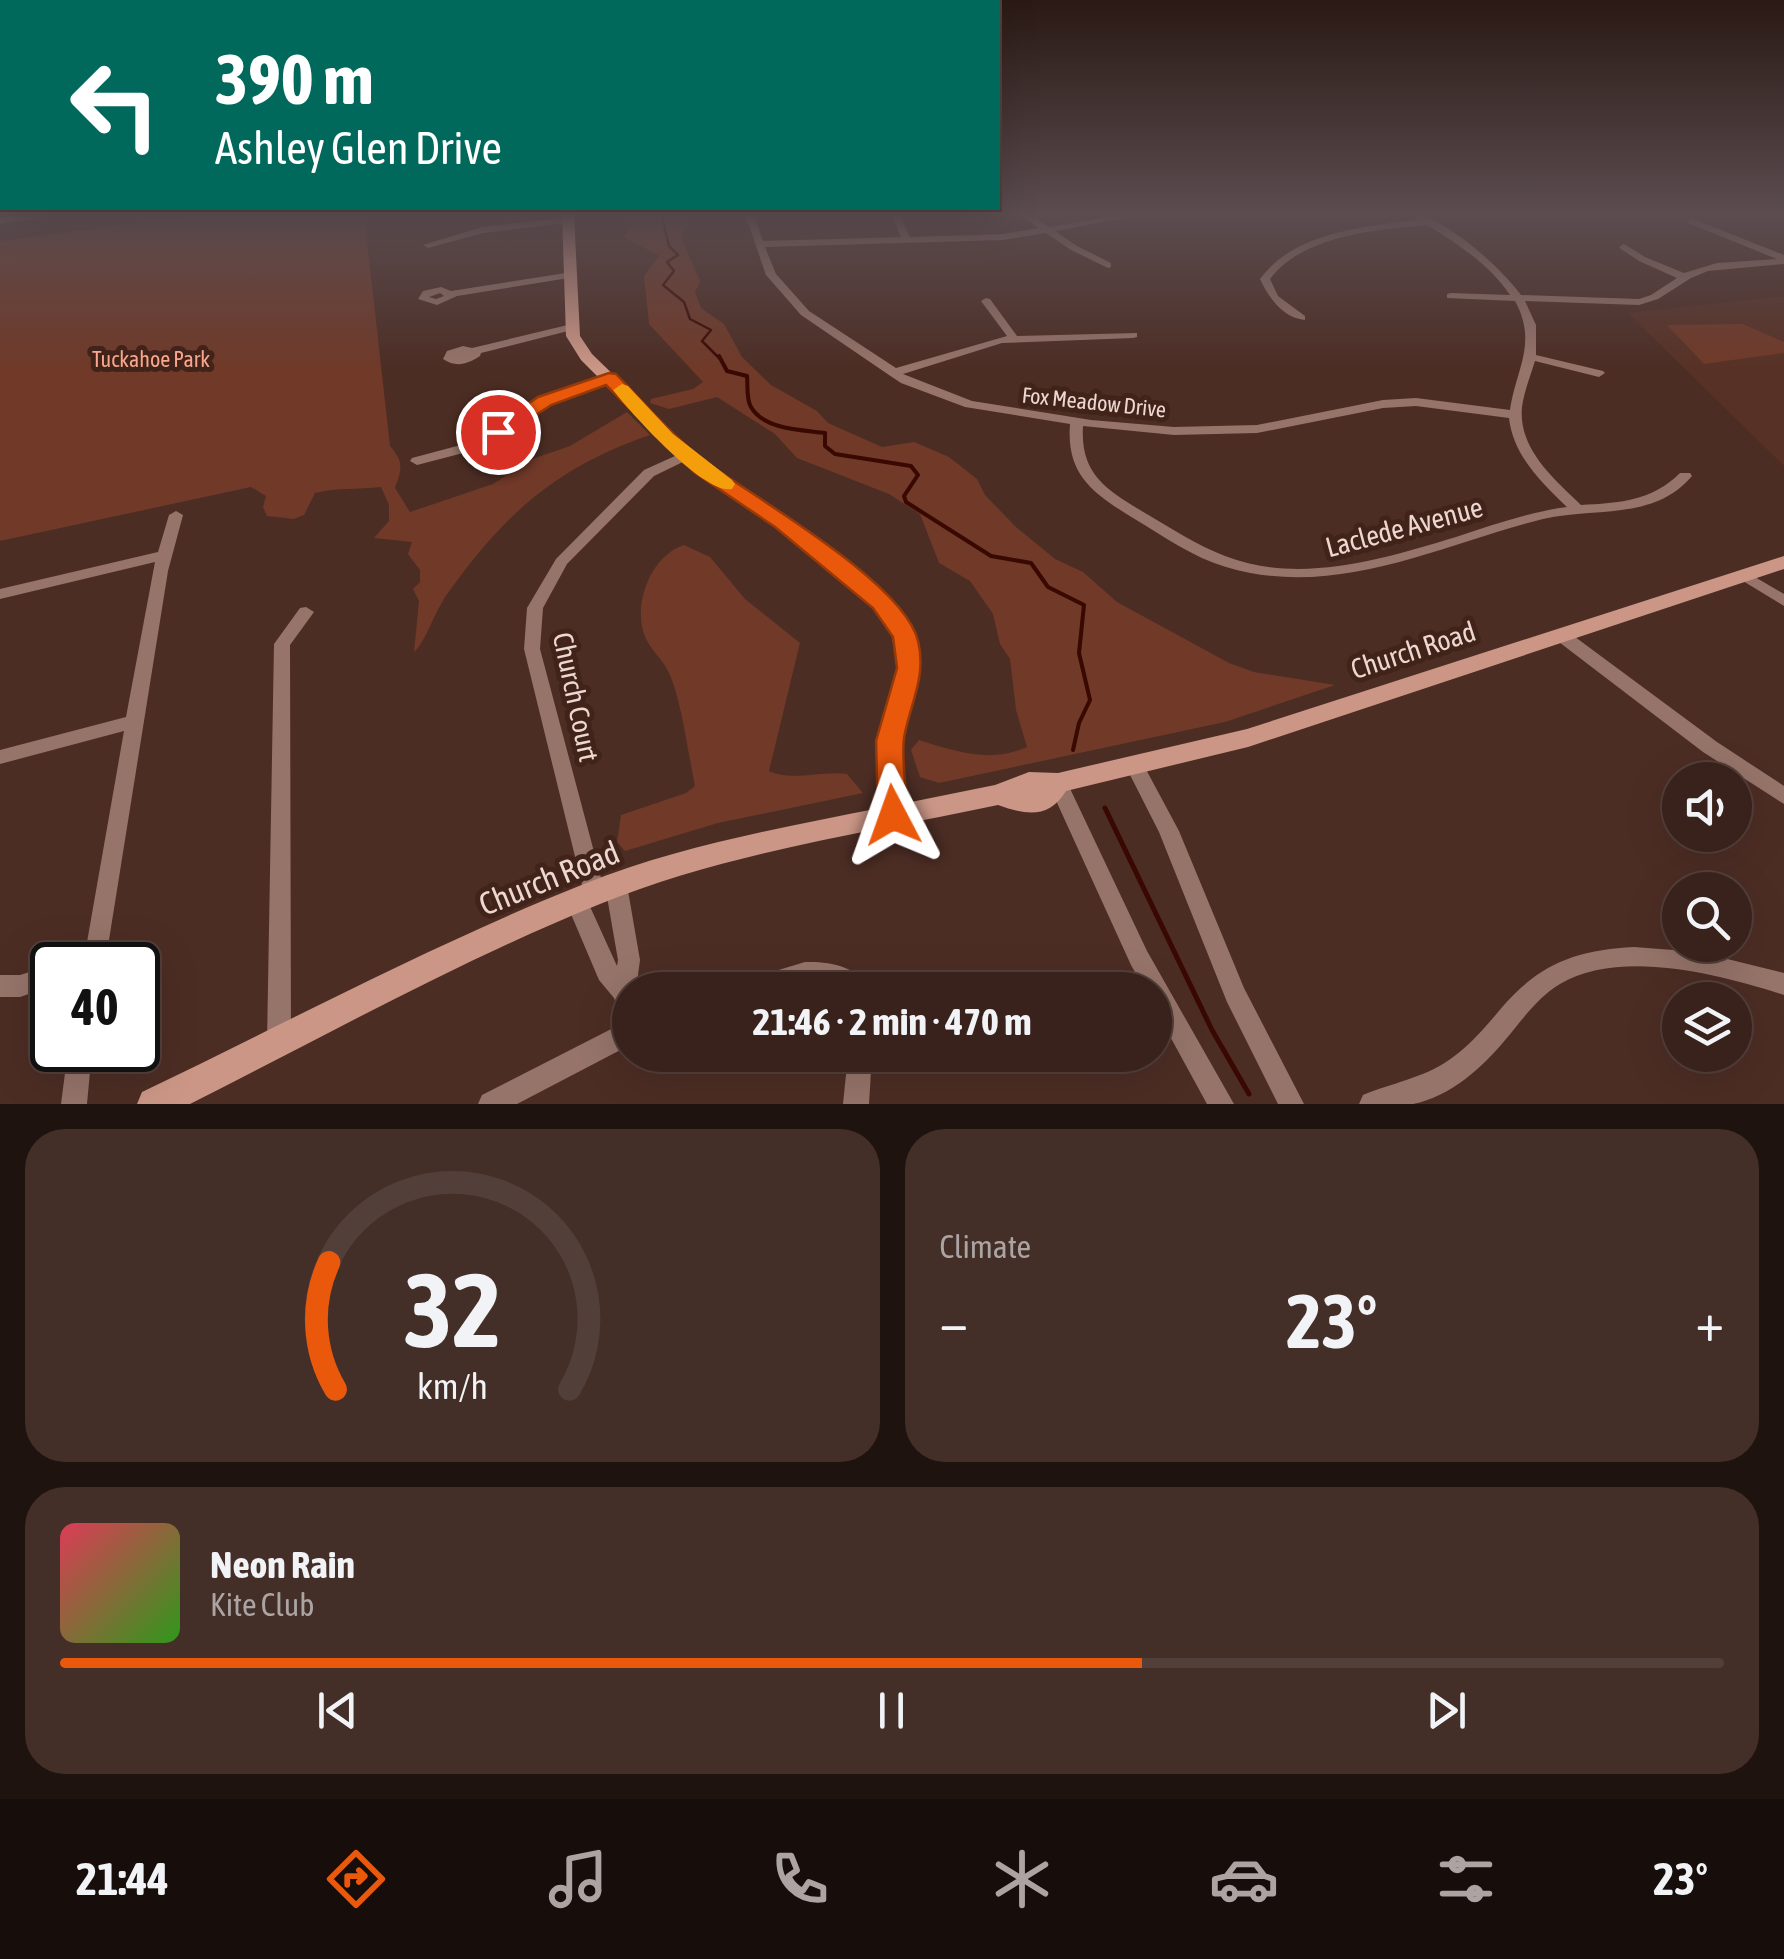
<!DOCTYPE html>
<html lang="en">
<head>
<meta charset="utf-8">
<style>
	:root { --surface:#39221b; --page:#442f28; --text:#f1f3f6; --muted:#aba4a3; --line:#533f3a; --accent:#ea580c }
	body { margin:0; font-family:"Asap Condensed",sans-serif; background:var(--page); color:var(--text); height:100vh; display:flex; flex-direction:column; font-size:38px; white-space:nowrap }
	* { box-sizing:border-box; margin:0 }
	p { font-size:32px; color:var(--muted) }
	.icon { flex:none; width:55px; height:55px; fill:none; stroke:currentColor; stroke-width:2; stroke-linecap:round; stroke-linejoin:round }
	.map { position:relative; height:1104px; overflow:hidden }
	.details { display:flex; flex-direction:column; gap:25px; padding:25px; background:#1f130f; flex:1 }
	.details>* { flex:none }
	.banner { position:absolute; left:0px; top:0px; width:1000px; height:210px; box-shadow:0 10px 40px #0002,0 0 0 2px var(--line); background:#00695c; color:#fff; overflow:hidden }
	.tools { position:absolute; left:1662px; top:762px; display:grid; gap:20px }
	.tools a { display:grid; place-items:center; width:90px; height:90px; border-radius:50%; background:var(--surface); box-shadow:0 10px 40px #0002,0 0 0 2px var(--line); font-size:50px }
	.speed { position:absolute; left:30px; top:942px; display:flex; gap:20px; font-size:50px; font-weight:700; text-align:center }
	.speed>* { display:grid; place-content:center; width:130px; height:130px; border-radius:50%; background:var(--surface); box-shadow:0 10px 40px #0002,0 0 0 2px var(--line); line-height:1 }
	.speed .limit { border:5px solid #111; border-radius:15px; background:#fff; color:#111 }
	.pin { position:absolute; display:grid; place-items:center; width:85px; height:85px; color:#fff; margin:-42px; border:5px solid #fff; border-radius:50%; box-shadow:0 2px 10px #0007 }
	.me { position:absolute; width:110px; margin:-55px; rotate:356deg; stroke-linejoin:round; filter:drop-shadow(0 0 8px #0008) }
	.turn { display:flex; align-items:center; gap:35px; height:210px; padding:0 50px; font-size:45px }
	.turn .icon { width:130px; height:130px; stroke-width:2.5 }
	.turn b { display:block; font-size:70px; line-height:85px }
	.big { font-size:75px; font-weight:700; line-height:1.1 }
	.details .widget { flex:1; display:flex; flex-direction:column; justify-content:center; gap:15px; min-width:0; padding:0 35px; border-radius:40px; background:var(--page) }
	.details .dial { align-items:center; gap:0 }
	.dial svg { height:260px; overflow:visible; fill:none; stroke:var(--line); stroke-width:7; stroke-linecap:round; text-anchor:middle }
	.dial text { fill:var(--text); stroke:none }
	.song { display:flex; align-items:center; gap:30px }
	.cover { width:120px; height:120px; border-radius:15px; background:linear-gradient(135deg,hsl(350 70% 55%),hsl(110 70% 35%)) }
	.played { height:10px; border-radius:5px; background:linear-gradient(90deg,var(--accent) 65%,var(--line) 65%) }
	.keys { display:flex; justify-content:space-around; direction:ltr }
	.heat { display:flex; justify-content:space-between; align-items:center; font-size:55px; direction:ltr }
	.details .tiles { flex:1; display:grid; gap:25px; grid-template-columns:1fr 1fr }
	.widget:last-child { grid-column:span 2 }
	.trip { position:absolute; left:612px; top:972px; width:560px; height:100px; border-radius:50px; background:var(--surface); box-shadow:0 10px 40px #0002,0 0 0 2px var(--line); font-weight:700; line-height:100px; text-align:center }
	.tabs { display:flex; height:160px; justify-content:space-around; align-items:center; background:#170e0b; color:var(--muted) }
	.tabs .icon { width:70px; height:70px }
	.tabs .on { color:var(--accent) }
	.tabs b { font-size:45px; color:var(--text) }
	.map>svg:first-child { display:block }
</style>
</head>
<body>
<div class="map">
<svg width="1784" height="1104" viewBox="0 0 1784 1104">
	<rect width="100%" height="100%" fill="#4c2d24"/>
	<polygon fill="#573125" points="1784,296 1784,466 1628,313"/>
	<g fill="#703928">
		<path d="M208 214H364L390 446C404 462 402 468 395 488L410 512 493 484 532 459 570 446 627 412 650 435C557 467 504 514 448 593 435 610 426 642 414 652L419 601 413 589 420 582V570L408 554 412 542 374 538 389 521V505L381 487C358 490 337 487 315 493L304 515 294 519 267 516 263 507 266 496 251 487 0 541V241Z"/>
		<path d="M618 214H688L689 223 681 237 700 281 695 292 701 308 724 324 742 357 771 385 817 411 828 423 882 447 914 442 949 457 977 479 985 495 1016 527 1055 559 1083 572 1117 602 1229 663 1254 672 1335 685 1225 722 939 783 920 777 911 750 919 740C955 751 990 764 1027 747L1016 710 1010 659 1000 644 993 614 970 581 939 563 920 514 889 494 797 458 775 434 717 397 669 409 650 403 651 399 693 389 703 382 649 324 644 276 659 256 624 237 635 223Z"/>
		<polygon points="1743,324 1784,342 1784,353 1704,364 1667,325"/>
		<path d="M684 545 710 557 745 599 800 643 769 771C792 782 822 770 847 774L863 793 718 823 625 851 617 842 621 815 686 793 695 786C688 753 682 702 669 673 663 659 649 649 644 634 633 602 652 555 684 545Z"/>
	</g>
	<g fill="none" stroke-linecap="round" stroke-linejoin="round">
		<polyline stroke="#390800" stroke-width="2.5" points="661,214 669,246 678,255 667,262 674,271 663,285 684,302 690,319 711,330 702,341 720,359"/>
		<path stroke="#390800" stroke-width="4" d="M719 356 727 371 747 376C748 386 746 399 751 407 764 430 803 430 825 433V446L835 454 911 466 918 475 904 496 906 502 991 556 1031 563 1048 587 1084 605 1079 653 1090 700 1079 723 1073 750"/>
		<polyline stroke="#390800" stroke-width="5" points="1105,808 1212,1030 1249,1094"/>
		<g fill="#96746a" fill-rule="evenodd">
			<polygon points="33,214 60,214 0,224 0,218"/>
			<path d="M745 214H753L763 241 901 237 891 214H899L910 237 1003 234 1039 228 1020 214H1030L1049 227 1126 214H1147L1055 231 1077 246 1111 263V267L1108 268 1071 250 1046 233 1003 240 765 247 776 274 809 311 896 368 1007 336 981 301 986 298 990 299 1017 336 1137 333V337L1133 338 1002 343 903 374 972 401 1091 420 1174 427 1257 425 1383 400 1416 398 1510 410C1516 369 1538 343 1515 301L1447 298V294L1451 293 1510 295C1490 265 1458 244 1427 225 1376 230 1303 235 1270 279L1278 296 1305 316V320C1283 318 1269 298 1260 279 1294 232 1365 226 1419 220L1410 214C1443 214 1502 269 1521 295L1639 299 1651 295 1677 278 1639 261 1621 249 1619 247 1624 244 1645 257 1684 273 1717 263 1777 259 1688 223 1687 221 1691 218 1784 255V264L1708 271 1691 278 1658 299 1639 305 1525 301 1536 325V355L1603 371 1605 373 1599 377 1535 361C1530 377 1524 392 1522 407 1518 449 1554 479 1581 505 1619 503 1652 501 1680 473H1690L1692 476C1654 521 1595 507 1543 519 1439 545 1336 600 1226 567 1192 557 1163 536 1133 518 1093 493 1066 475 1070 424L965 407 901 383 889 375 801 315 766 275ZM1416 406 1509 418C1513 455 1541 482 1567 507 1529 512 1492 525 1456 537 1383 559 1300 585 1225 556 1196 545 1171 528 1145 513 1107 490 1080 475 1083 426L1174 435 1257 433 1383 408Z"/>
			<polygon points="569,217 573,220 572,222 483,233 428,248 423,245 482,227"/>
			<path d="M572 272 575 273V277L457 296 437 305 418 299 423 291 441 287 451 291ZM440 293 444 296 436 299 429 297Z"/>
			<path d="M572 324 576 325V329L481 353 480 356C468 364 456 368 443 359L447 351 463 346 472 348Z"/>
			<polygon points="609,374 615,378 613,381 549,404 467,452 417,465 410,461 412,458 457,446 541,398"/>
			<polygon points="686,451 691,452 693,455 691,458 654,476 567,564 543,608 540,649 605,893 602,900 594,902 587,900 617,966 618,960 605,885 609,879 616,876 623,879 627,885 640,960 636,990 630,990 630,1045 517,1104 478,1104 482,1095 625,1022 622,1021 614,998 599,980 565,900 568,893 576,891 584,893 524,649 527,608 556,559 644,470"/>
			<polygon points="176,511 183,515 168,571 105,965 83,965 124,731 0,764 0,750 126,717 155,562 0,599 0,589 158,552 169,515"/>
			<polygon points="1743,570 1784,594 1784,606 1738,578 1735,575 1738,572"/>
			<polygon points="306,607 314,612 290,645 291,1042 288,1050 279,1054 270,1050 267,1042 274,644 300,608"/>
			<polygon points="1561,629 1567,631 1717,742 1784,786 1784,804 1703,752 1555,639 1553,635 1555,631"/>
			<polygon points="1135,760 1142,762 1179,831 1244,988 1304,1104 1278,1104 1227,1002 1159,832 1126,767 1128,762"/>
			<polygon points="1058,775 1065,778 1147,951 1234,1104 1207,1104 1155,1009 1155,990 1145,990 1131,965 1048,783 1051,778"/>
			<path d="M1634 947 1699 952 1784 973V995C1721 975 1621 948 1560 984 1538 997 1522 1020 1506 1039 1483 1067 1450 1097 1413 1104 1397 1104 1376 1104 1359 1104L1363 1095C1392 1083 1423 1078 1449 1060 1471 1045 1487 1025 1504 1005 1542 962 1579 950 1634 947Z"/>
			<path d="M805 962C828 961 859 966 870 990H841L832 985 819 983 780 990H735L739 982Z"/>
			<polygon points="52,965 52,986 20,997 0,997 0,975 20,975"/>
			<polygon points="68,1050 92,1050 87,1104 61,1104"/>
			<polygon points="848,1055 872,1055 869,1104 843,1104"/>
		</g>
		<path fill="#cb9686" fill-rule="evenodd" d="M562 214H574L580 336 592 354 692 451 835 552 890 597 909 623 921 668 902 741 906 803 995 785 1029 772 1058 773 1247 729 1784 556V569L1248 747 1066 791C1049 819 1026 815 998 805 865 833 726 853 600 904 459 961 325 1036 190 1104H137L142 1092C288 1022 433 944 584 884 679 846 780 828 880 808L878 741 899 668 890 629 874 607 821 560 680 459 581 360 566 336Z"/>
	</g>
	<linearGradient id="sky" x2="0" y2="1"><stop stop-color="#2a1914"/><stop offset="0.58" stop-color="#5b4c50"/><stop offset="1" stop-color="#5b4c50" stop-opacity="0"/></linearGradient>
	<rect width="1784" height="369" fill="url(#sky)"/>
	<path fill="#ea580c" stroke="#983908" stroke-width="2.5" d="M609 373 616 374C646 405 675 439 710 465 759 500 905 584 918 641 927 676 910 704 904 738 901 762 907 791 908 815L904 824 893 827 882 824 878 815 876 741 897 668 893 637 873 608 775 527 694 472 606 385 551 405 504 436 498 438 488 432 538 397Z"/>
	<path fill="#f59e0b" d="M622 384 628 386 673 434 732 480 735 484 732 489C704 495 631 413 613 390Z"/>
	<g text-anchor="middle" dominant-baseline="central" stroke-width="10" stroke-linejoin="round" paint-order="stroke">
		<g font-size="22" fill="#f8a68d" stroke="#41231a">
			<text x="151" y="359">Tuckahoe Park</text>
		</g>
		<g font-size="22" fill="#ecd8d1" stroke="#41231a">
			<text transform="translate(1094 402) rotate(6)">Fox Meadow Drive</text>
		</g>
		<g font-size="28" fill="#ecd8d1" stroke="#41231a">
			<text transform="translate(1404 527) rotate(-15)">Laclede Avenue</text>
			<text transform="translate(1413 650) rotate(-18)">Church Road</text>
			<text transform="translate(576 697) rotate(78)">Church Court</text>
		</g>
		<g font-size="32" fill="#ecd8d1" stroke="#41231a">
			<text transform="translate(549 878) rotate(-22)">Church Road</text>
		</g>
	</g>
</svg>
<div class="tools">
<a><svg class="icon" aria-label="sound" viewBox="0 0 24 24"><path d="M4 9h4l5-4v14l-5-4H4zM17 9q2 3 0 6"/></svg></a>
<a><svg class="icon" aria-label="search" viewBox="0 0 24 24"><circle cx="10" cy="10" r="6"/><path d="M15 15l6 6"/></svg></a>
<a><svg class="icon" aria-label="layers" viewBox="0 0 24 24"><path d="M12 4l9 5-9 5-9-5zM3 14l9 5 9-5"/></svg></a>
</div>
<div class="speed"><div class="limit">40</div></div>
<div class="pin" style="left:498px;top:432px;background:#d93025"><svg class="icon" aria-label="arrive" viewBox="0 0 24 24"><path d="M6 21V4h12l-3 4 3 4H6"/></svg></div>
<svg class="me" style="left:893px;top:815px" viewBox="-20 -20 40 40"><path d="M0-17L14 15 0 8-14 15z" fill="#ea580c" stroke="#fff" stroke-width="4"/></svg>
<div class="trip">21:46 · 2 min · 470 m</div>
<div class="banner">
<div class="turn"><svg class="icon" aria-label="left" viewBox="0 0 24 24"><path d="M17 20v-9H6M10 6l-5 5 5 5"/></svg><div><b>390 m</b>Ashley Glen Drive</div></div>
</div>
</div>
<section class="details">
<div class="tiles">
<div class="widget dial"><svg viewBox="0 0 100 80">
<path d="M14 69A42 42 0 1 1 86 69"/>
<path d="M14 69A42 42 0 0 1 12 30" stroke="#ea580c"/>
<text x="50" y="56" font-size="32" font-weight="700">32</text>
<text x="50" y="72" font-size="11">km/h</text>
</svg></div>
<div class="widget"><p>Climate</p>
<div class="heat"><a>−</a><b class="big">23°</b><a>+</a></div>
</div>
<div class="widget">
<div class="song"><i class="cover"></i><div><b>Neon Rain</b><p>Kite Club</p></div></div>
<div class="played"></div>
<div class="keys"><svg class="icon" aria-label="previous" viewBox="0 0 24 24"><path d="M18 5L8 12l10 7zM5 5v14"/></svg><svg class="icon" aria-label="pause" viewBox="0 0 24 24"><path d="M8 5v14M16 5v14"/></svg><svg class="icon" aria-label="next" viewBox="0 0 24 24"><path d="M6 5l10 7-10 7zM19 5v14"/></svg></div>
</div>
</div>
</section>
<nav class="tabs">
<b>21:44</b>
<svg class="icon on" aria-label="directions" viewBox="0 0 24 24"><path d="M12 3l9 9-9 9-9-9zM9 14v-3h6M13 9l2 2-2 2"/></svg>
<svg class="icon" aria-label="music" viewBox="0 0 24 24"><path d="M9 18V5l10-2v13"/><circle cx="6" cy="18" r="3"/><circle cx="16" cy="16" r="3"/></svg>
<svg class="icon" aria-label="phone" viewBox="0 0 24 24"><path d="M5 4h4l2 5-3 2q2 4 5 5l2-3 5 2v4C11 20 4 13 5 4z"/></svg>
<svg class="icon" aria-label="climate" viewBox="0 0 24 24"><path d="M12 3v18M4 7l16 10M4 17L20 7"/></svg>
<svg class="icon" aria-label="car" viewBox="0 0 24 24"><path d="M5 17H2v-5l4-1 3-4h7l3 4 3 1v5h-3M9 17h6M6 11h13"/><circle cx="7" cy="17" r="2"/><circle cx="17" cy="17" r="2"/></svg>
<svg class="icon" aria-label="filters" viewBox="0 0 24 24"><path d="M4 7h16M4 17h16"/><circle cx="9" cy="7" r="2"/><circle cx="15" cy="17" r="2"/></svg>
<b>23°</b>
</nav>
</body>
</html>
